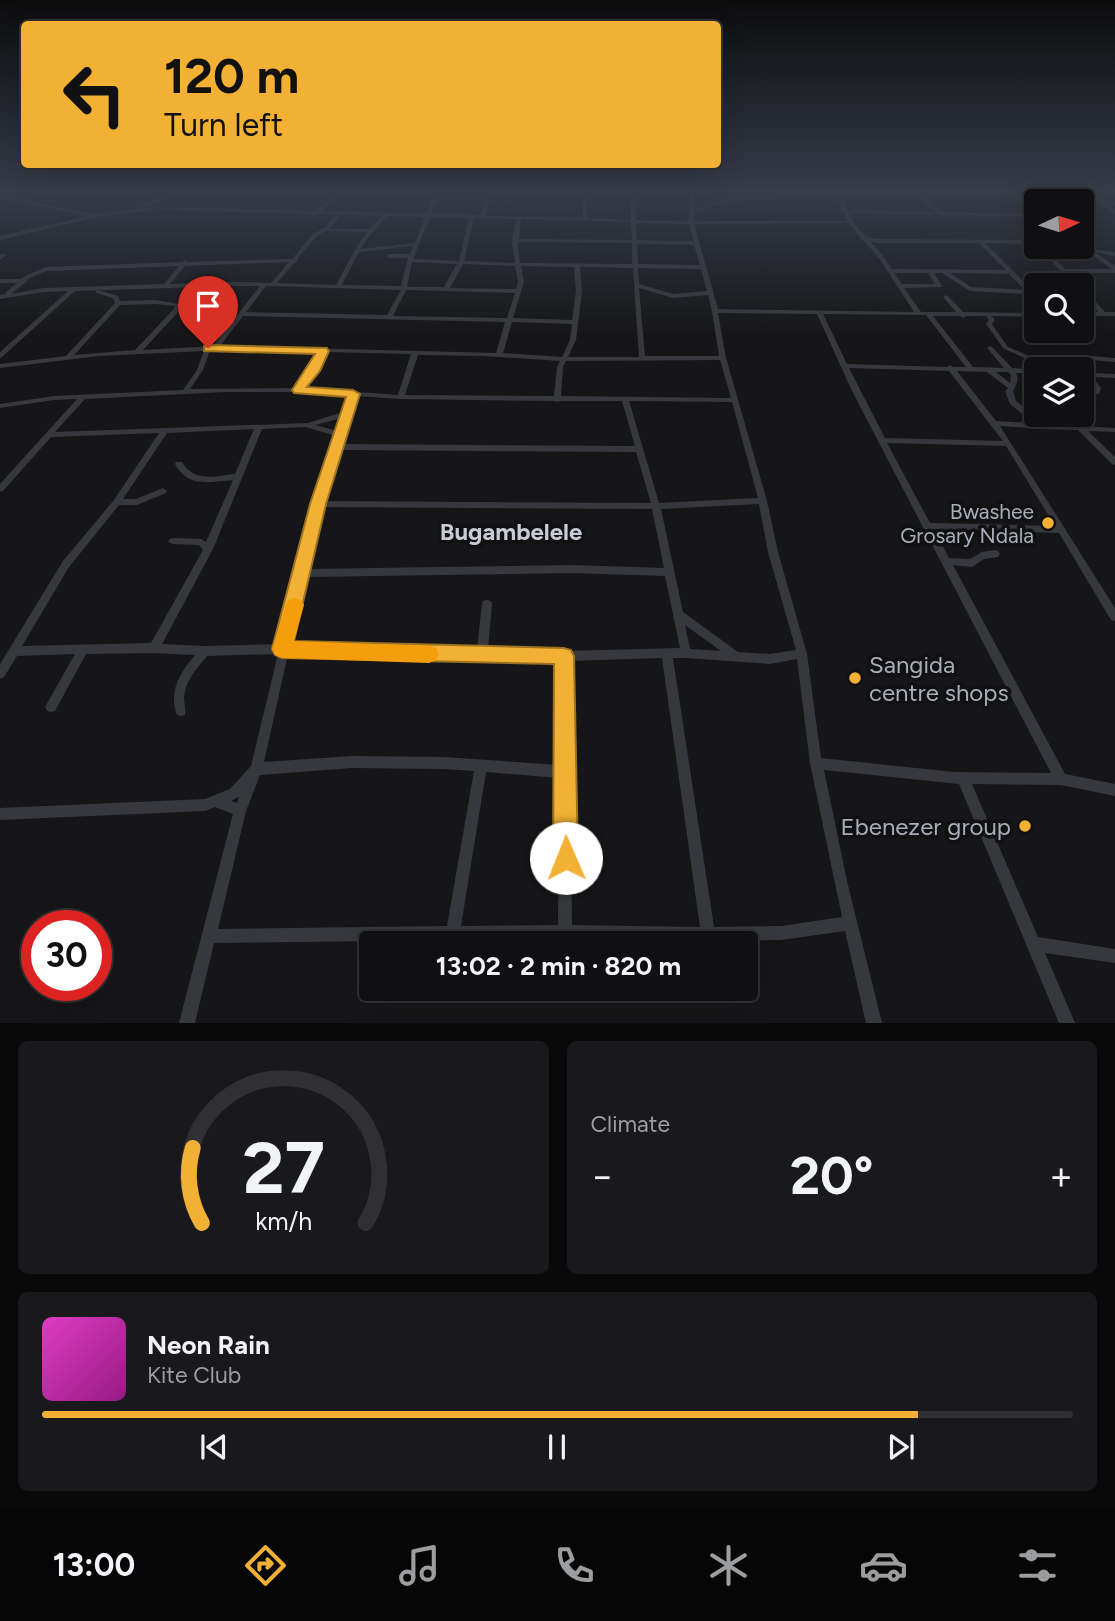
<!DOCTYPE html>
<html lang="en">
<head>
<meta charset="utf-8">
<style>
	:root { --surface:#101012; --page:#19191b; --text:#f1f3f6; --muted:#9c9d9f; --line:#303032; --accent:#f2b134 }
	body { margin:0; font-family:Figtree,sans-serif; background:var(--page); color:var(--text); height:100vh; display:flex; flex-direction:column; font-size:26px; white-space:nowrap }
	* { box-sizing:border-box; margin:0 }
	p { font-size:23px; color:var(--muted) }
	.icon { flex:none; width:38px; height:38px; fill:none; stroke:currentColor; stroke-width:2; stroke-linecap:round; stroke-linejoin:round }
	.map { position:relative; height:1023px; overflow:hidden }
	.sheet { display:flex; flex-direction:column; gap:18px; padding:18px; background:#09090a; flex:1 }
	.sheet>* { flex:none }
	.guide { position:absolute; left:21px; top:21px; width:700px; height:147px; border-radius:7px; box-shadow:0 7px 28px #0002,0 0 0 2px var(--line); background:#f2b134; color:#111; overflow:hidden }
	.needle { width:46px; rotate:86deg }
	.fabs { position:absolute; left:1024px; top:189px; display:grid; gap:14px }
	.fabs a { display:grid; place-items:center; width:70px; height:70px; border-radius:7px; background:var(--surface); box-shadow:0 7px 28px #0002,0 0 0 2px var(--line); font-size:35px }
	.speed { position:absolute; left:21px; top:910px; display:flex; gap:14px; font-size:35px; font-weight:700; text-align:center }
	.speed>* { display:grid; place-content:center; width:91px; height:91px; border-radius:50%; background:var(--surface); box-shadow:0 7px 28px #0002,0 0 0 2px var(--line); line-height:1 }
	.speed .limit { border:10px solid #d22; background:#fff; color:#111 }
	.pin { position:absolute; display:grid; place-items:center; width:60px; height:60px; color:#fff; margin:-72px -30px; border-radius:50% 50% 50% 0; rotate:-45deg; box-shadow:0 0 7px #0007 }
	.pin .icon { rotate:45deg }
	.me { position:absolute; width:77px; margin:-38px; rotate:359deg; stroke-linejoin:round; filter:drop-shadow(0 0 5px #0008) }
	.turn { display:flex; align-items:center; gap:24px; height:147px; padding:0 28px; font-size:32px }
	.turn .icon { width:91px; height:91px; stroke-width:2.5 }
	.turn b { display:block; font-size:49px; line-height:60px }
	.big { font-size:52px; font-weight:700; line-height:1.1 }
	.sheet .tile { flex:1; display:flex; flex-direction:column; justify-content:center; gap:10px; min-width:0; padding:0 24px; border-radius:10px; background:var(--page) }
	.sheet .dial { align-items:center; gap:0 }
	.dial svg { height:182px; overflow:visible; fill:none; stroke:var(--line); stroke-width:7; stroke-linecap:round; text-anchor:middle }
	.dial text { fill:var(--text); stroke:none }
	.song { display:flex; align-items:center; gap:21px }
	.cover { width:84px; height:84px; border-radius:10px; background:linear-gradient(135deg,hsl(310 70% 55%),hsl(310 70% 35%)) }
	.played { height:7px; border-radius:4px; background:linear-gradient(90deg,var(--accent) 85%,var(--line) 85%) }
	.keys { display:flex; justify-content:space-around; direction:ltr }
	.heat { display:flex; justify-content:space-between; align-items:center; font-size:38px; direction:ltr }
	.sheet .tiles { flex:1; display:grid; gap:18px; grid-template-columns:1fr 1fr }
	.tile:last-child { grid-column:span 2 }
	.trip { position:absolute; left:359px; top:931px; width:399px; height:70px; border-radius:7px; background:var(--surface); box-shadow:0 7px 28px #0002,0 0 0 2px var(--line); font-weight:700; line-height:70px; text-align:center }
	.menu { display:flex; height:112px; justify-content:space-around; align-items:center; background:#060607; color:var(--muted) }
	.menu .icon { width:49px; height:49px }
	.menu .on { color:var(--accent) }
	.menu b { font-size:32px; color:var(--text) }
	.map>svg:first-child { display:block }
</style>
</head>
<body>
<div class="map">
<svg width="1115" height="1023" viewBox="0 0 1115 1023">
	<rect width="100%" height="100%" fill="#161618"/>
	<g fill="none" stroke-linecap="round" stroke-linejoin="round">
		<polyline stroke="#2c353c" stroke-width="2" points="129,211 179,192"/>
		<g fill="#37383d" fill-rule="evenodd">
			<path d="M314 192 434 195 437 193 439 195 487 197 489 192H493L485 216 583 218V192H587V218L631 220V192H635L636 220 689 221 691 192H695L694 210C729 194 768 196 806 195 848 193 889 192 931 192L925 193 933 205 945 212 1036 215V217L849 213C854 225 862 237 876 239L1036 240V244L985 243 1033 291 1036 295V300L1028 294 970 291 942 273H934L942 286 941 287 904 288 921 312H956L943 297 946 295 948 296 963 312 1036 313V317L992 316 995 320 992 324 1008 347 1032 357 1037 369H1036V381L1033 379 1031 373H1016C1020 379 1016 385 1013 391L1016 401 1043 423 1073 425 1063 415H1071L1082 426 1115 428V432L1088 431 1115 457V465L1112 464 1078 430 1043 429 1000 426 1115 608V621L1111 620 1059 533 934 529 949 558 970 559 982 552 995 550 998 551 1000 554 998 557 984 559 972 567 953 565 1065 774 1115 784V796L1061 785 972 784 1038 937 1115 949V963L1045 953 1075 1023H1059L959 784 824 770 847 881 882 1023H866L845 931 781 940 665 942 549 939 214 943 195 1023H179L233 814 215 807 205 811 0 820V808L205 799 230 789 251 766 278 654 207 656C197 668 185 681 184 697 184 704 186 709 185 715L181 716 177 715C168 691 180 673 195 655L154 653 86 654 55 711 51 712 47 711 45 707 75 654 17 656 4 677 0 679V664L63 561 114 500 159 433 51 437 3 491 0 492V484L77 399 54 400 0 408V404L54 396 183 390 197 370 204 351 99 356 0 368V364L66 356 115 303 113 298 96 293V291L98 290 118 296 120 301 155 300 180 304 181 305 178 312 143 350 213 346 260 286H234L75 291 2 357 0 358V352L68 291 44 292 0 299V295L6 294V292L17 283H0V279H21L25 276 46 267 182 262 185 260 187 262 292 259 313 234 324 228 338 214H318L315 215 313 214 157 209 97 217 0 240V236L90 216 0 198V196L92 214 94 215 157 207 316 211 335 194ZM340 194 433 197 426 214 321 211ZM920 194 929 207 938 212 847 210 842 196ZM837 196 843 210 841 211 844 212 847 221H693L694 213 712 205 743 199ZM438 198 486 199 480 215 431 214ZM342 214 382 216 370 229H329ZM387 216 425 217 415 243 361 249 366 240ZM430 217 469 218 459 261 413 259ZM474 218 516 219 512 240 515 263 464 261ZM521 219 631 222 632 240 519 239ZM636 223 689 224 694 241 637 240ZM849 223 860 237V239L863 240 879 258 914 312 718 309 694 224ZM325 231 367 232 354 251 336 285 277 283 295 262 298 261 297 259 317 236ZM870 241 876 243H979L1006 270 892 269 883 256ZM518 242 632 243V264L520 263 518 248ZM637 244 694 245 700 265 638 264ZM413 246 410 254H389L386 256 389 258H408L401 286 342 285 359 252ZM289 262 271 283 234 282 170 284 185 266ZM412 262 457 264 444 287H407ZM463 264 515 266 518 282 516 289 450 288ZM179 266 164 284 44 288 11 294 26 282 29 278 47 271ZM521 266 574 267 576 291 572 320 513 318 524 282ZM580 267 633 268 639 357H568L576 340 582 291ZM638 268 701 269 707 291 673 294 639 284ZM894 273H928L935 284H902ZM950 273 1009 274 1025 290 971 287ZM266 286 401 290 387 315 246 312ZM639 288 673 298 708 295 712 311 719 356H645ZM406 290 515 293 507 318 393 316ZM155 304 175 306 173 310 135 350 74 355 120 305ZM718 313 817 314 852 391 1051 773 954 772 821 758 807 654 778 552 767 501 726 358ZM823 314 926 315 966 367H953L950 365 947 367 847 364ZM243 316 505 322 496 353 220 346ZM933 316H960L963 318 966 316H986L989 320 986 324 1004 349 1027 359 1030 369 1012 368 992 347 990 346 987 348 1004 368 973 367ZM512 322 572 324 570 340 562 357 503 353ZM210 350H215L319 352 310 370 296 388 190 389 203 370ZM326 352 411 354 398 395 303 388 316 371ZM418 355 483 356 560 361 557 367 554 396 405 395ZM720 360 731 398 561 396 563 367 566 361ZM849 368 949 371 1003 441 885 438ZM957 371 987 372 1008 388 1005 391 1010 404 1033 423 996 421ZM996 372H1008L1011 375 1010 383ZM225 392H298L349 396 343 412 308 423 55 432 85 399ZM356 396 401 399 554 401 557 402 560 401H622L635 446 341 444ZM629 401 732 402 758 498 659 503ZM342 418 337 431 315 425ZM306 427 336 436 314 504 280 644 204 646 162 644 213 549 262 429ZM254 429 235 474C215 476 194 483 182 462H176L175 464C188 488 209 482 233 480L206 542 201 539 173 538 170 539 168 541 170 543 173 544 199 545 203 550 151 643 22 646 69 567 119 505H137L166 493 167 491 163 488 136 499H123L167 433ZM887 443 1006 446 1055 526 930 523ZM339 450 636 452 651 503 323 501ZM759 504 768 552 796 650 770 654 738 652 683 612 661 509ZM322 507 652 509 664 568 572 565 308 569ZM572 573 665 576 680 648 564 651 488 649 492 604 491 601 487 600 483 601 482 604 477 649 290 645 306 577ZM685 625 721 651 690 649ZM288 654 559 661V765L444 757 352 756 264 762ZM662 658 700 927 572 925 569 661ZM673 658H686L770 664 797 659 810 763 842 917 781 926 714 927ZM352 768 444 769 474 771 447 926 218 929 246 811 260 775ZM486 772 559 778 558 925 461 926ZM239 797 237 803 231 801 238 797Z"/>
			<polygon points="1004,192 1010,192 1036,208 1036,211"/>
			<polygon points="1090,192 1095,192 1106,202 1115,203 1115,205 1109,205 1115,210 1115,214 1103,205 1082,203 1080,201 1082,201 1100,202"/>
			<polygon points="1082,243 1091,249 1115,252 1115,256 1095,252 1115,266 1115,273 1068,273 1080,285 1074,285 1038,247 1044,247 1065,269 1112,269 1081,247"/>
			<polygon points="2,254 7,255 0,260 0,255"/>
			<polygon points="1082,288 1084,289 1105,312 1115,312 1115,316 1082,316 1082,312 1098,312 1082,293"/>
			<polygon points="1078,355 1115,358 1115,362 1080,359 1093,373 1115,374 1115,378 1092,377 1101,388 1099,394 1093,394 1093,388 1085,376 1082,376 1082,372 1084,372 1075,361 1072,362 1071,369 1065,369 1067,360"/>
		</g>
	</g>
	<linearGradient id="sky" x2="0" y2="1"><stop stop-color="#0c0c0d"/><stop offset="0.57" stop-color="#363c48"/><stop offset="1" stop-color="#363c48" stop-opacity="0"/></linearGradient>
	<rect width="1115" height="335" fill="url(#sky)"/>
	<polygon fill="#f2b134" stroke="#9d7322" stroke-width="2" points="208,345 327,348 329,351 320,371 307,387 353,390 360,394 326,504 294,641 564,648 571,650 574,656 578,858 574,866 566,870 557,866 553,858 554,664 282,658 275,655 272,649 310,504 346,397 294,393 292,390 315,354 204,351 204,346"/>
	<polygon fill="#f59e0b" points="295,598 301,600 304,605 294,641 429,646 436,648 439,654 436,660 429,663 282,658 275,655 272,649 286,605 288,600"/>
	<g fill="#f2b134" stroke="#111113" stroke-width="2.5">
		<circle cx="1048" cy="523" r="7"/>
		<circle cx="855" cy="678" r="7"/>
		<circle cx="1025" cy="826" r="7"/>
	</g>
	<g text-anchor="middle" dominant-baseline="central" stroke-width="7" stroke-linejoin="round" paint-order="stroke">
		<g font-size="21" fill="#a8adb8" stroke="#111113" text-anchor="end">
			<text x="1034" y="511">Bwashee<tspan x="1034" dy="24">Grosary Ndala</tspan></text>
		</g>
		<g font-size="24" font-weight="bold" fill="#c9ccd4" stroke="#111113">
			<text x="511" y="531">Bugambelele</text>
		</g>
		<g font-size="24" fill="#a8adb8" stroke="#111113" text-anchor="start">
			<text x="869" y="664">Sangida<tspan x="869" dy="28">centre shops</tspan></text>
			<text x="1011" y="826" text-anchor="end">Ebenezer group</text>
		</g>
	</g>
</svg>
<div class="fabs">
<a><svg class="needle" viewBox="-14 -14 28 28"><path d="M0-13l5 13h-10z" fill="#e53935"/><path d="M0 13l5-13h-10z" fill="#9c9d9f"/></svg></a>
<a><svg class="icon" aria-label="search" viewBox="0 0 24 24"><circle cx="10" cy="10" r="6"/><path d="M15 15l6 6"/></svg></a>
<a><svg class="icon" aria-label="layers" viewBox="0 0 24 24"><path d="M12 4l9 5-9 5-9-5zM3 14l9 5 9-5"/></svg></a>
</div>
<div class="speed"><div class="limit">30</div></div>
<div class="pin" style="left:208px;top:348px;background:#d93025"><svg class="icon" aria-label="arrive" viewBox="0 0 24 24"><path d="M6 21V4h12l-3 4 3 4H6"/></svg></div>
<svg class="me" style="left:566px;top:858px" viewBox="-20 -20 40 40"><circle r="19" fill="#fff"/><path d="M0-13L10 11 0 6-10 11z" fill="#f2b134"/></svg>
<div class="trip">13:02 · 2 min · 820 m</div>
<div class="guide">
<div class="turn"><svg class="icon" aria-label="left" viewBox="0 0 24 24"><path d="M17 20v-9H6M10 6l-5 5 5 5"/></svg><div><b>120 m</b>Turn left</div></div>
</div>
</div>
<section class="sheet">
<div class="tiles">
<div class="tile dial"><svg viewBox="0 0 100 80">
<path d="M14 69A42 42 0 1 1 86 69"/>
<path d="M14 69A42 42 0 0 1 10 36" stroke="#f2b134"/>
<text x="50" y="56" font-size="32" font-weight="700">27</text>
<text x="50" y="72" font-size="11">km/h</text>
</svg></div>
<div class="tile"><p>Climate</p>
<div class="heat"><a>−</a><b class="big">20°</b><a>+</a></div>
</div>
<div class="tile">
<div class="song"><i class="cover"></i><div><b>Neon Rain</b><p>Kite Club</p></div></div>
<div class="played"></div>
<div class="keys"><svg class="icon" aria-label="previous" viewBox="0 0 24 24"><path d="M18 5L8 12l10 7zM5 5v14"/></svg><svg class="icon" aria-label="pause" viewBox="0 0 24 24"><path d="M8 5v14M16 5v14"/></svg><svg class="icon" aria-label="next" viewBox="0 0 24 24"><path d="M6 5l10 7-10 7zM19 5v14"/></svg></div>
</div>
</div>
</section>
<nav class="menu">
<b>13:00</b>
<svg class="icon on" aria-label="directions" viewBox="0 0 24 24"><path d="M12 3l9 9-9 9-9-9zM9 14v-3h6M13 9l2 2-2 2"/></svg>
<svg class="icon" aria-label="music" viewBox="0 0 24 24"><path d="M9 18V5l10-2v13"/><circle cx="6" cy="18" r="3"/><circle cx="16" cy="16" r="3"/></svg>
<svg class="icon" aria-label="phone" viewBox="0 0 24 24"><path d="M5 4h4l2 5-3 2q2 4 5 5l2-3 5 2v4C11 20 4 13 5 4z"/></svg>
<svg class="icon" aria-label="climate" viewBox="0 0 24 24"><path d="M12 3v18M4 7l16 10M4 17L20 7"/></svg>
<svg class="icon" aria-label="car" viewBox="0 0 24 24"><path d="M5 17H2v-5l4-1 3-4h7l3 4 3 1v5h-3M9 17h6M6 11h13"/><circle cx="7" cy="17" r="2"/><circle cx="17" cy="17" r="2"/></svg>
<svg class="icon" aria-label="filters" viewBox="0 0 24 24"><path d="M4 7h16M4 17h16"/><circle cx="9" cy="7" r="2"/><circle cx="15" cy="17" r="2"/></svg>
</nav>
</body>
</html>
